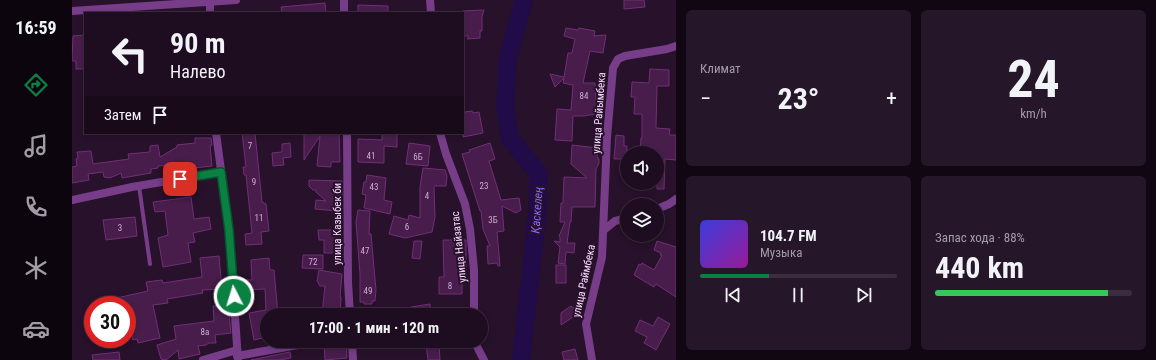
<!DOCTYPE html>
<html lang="ru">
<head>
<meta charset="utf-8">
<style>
	:root { --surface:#1e0d20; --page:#261629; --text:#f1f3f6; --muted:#a19ca5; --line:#3c2d3e; --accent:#0b8043 }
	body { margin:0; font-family:"Roboto Condensed",sans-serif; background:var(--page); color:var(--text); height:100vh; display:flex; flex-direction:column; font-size:15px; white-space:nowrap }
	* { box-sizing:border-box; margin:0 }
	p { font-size:13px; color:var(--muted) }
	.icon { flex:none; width:22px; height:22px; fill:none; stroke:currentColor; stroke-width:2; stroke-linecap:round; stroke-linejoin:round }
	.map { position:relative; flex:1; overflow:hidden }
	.panel { display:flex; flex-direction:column; gap:10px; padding:10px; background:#100712; width:480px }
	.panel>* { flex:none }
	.hud { position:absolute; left:12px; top:12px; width:380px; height:122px; border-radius:0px; box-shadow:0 2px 6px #0003,0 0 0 1px var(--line); background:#1e0d20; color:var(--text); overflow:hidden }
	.controls { position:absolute; left:548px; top:146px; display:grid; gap:8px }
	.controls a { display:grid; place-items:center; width:44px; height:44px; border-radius:50%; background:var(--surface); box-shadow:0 2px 6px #0003,0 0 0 1px var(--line); font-size:20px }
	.speed { position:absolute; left:12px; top:296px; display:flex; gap:8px; font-size:20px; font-weight:700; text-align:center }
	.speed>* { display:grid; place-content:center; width:52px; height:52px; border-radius:50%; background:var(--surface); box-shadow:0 2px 6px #0003,0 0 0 1px var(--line); line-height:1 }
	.speed .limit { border:6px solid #d22; background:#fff; color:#111 }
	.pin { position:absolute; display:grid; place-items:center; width:34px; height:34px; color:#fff; margin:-17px; border-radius:8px; box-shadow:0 2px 6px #0006 }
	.me { position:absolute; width:44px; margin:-22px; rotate:355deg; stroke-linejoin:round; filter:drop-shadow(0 0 3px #0008) }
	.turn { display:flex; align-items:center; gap:14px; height:84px; padding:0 20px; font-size:18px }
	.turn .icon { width:52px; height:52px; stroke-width:2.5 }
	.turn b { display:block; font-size:28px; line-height:34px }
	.then { display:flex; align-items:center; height:38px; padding:0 20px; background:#0003; gap:8px; font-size:15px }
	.big { font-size:30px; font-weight:700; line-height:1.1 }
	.panel .widget { flex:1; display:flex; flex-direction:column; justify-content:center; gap:6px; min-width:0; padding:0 14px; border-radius:6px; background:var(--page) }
	.panel .dial { align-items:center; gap:0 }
	.dial b { font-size:52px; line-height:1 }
	.song { display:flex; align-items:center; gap:12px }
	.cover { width:48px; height:48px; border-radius:6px; background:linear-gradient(135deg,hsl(240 70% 55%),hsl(300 70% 35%)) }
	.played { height:4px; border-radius:2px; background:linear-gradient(90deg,var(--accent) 35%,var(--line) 35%) }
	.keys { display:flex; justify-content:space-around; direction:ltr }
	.heat { display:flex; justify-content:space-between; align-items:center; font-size:22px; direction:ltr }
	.charge { height:6px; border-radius:3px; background:linear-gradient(90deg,#34c759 88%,var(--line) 0) }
	.panel .tiles { flex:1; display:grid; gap:10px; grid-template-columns:repeat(2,1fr) }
	.trip { position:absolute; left:188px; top:308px; width:228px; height:40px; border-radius:20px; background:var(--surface); box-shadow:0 2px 6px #0003,0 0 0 1px var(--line); font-weight:700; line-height:40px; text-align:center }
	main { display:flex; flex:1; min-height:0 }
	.tabs { display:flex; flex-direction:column; width:72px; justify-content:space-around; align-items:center; background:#0c050d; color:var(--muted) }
	.tabs .icon { width:28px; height:28px }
	.tabs .on { color:var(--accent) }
	.tabs b { font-size:18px; color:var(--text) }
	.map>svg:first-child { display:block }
</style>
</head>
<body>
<main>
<nav class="tabs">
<b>16:59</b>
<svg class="icon on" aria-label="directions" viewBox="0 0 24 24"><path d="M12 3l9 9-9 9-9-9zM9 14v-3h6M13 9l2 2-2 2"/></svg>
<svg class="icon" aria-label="music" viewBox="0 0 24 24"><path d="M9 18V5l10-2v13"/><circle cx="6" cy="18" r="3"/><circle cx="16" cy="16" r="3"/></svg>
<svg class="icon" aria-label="phone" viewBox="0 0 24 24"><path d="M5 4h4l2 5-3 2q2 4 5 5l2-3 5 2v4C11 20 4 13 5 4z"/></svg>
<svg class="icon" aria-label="climate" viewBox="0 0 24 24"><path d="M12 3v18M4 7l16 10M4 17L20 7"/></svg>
<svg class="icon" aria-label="car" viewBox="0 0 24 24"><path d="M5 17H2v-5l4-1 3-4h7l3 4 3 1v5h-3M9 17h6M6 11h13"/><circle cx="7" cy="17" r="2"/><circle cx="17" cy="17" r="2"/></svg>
</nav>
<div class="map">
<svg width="604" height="360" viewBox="0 0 604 360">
	<rect width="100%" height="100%" fill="#28112b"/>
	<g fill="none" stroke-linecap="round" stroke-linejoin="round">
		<polyline stroke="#210b49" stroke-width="18" points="449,360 465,217 467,175 438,138 433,107 436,57 452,0"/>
	</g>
	<g fill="#481d4c" stroke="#712f77">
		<polygon points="552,0 572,0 573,7 552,9"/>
		<polygon points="253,3 254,13 210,13 209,7"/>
		<polygon points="286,5 316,6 316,13 286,13"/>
		<polygon points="412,10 410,17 410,31 408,31 408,38 395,39 397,36 391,36 391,11"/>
		<polygon points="494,28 506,30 507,28 523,31 522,36 534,35 531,53 518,51 511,83 523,83 524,100 526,100 525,109 523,109 523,114 512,116 501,116 500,141 483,140 485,109 499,110 501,85 491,83 492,78 483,87 478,74 492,77 496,53 500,53 503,39 492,36"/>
		<polygon points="13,35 13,69 4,69 4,61 0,61 1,36"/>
		<polygon points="578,69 597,70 597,86 585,86 584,128 598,129 597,135 604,135 604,160 593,159 592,189 585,189 585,153 568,153 569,138 570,138 570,114 562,114 563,97 559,97 560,82 577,83"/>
		<polygon points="400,111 401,113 407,112 411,133 391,137 391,114 393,114 393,112"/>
		<polygon points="170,133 183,133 190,202 194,204 197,231 189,232 190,244 174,245 173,234 180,233 174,175 172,175 171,167 174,167"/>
		<polygon points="232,133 267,133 268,162 259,162 259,167 245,166 248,136 232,160"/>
		<polygon points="310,133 325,133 325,147 312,146 312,163 286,162 286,139 310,140"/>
		<polygon points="544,135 552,136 552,146 555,146 555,159 542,159"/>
		<polygon points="123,138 139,138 140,145 138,146 140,166 104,170 103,165 86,166 86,168 79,169 79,173 50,178 49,173 38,178 32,177 31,172 16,174 17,180 0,183 0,167 5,166 4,159 6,158 5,152 19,151 21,164 57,159 56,154 78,152 78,146 86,145 88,157 105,147 105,145 123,143"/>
		<polygon points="218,143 219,157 211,158 212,165 201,166 200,153 210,152 210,144"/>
		<polygon points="337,143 358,146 356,166 334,164"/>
		<polygon points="418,143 423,159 417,161 429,200 447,198 449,210 444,213 430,206 432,231 425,232 428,266 426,266 425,263 416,264 415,246 418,246 411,229 409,211 408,211 390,154 398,152 397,150"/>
		<polygon points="500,145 526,148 525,157 527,159 527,163 524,169 523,207 500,207 499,222 498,222 495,243 503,243 502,253 494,252 493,264 486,263 488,247 482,241 488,242 488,237 487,236 493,222 488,222 489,203 491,203 492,177 515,178 499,164"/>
		<polygon points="351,168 373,170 375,176 374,186 362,186 363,217 360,232 333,238 317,234 322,216 336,220 337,215 348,218 348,187"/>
		<polygon points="295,175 314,178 312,200 320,202 318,214 292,208 294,195 290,194 292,182 294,182"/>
		<polygon points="237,180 270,181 270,196 267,196 266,211 243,209 244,200 254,201 244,192 244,190 241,190 237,186"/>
		<polygon points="119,197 122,219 137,217 139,229 121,233 123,242 116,243 119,262 91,267 86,238 96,235 93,211 83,212 81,202"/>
		<polygon points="286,210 298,211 297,234 299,234 304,290 303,301 300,301 300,304 292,304 292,302 288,302 288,274 284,222"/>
		<polygon points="63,217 65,236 34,240 31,220"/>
		<polygon points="246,230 262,230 262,235 266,235 267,253 252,253 252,240 247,240"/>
		<polygon points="371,240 394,240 394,273 390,273 390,294 367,294 367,277 372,277"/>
		<polygon points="342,241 350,241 348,259 340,258"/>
		<polygon points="585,241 604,247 604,297 584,284 582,287 562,275 567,264 569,265 570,263 582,270 590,255 588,255 589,253 582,250"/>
		<polygon points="231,255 251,255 251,269 230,268"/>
		<polygon points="147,256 150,289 130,290 131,293 95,299 96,303 81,305 88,338 66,343 65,339 61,340 60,334 57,335 55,325 55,305 27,305 27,302 76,291 74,282 90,280 91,283 130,277 128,258"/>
		<polygon points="197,258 198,270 202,270 206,315 195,315 195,337 182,340 177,313 194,310 193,289 173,290 172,280 180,280 179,260"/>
		<rect x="484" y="265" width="10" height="18"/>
		<polygon points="247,270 270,274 268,297 269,297 268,315 250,315 253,286 248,286 245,281"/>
		<polygon points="358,304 359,315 340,315 339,307"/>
		<polygon points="156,305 159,333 143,335 144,343 137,343 134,345 126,346 128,354 107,359 106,350 94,360 89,359 85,345 104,339 102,326 142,321 141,306"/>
		<polygon points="499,306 503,309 504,315 489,325 489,313"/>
		<polygon points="586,317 598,324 584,350 572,343 575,337 563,331 568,320 581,326"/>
		<polygon points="367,342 368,360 356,360 354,344"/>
		<polygon points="268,343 268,345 274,344 275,358 253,360 252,345"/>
		<polygon points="503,349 506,360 492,360 490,352"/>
		<polygon points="47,352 48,360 21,360 20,355"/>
		<polygon points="218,352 219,358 207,360 179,360"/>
	</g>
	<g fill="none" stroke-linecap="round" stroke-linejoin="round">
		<polyline stroke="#773d89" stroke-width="4" points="67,186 78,264"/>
		<g stroke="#773d89" stroke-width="8">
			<polyline points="358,0 359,13"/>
			<polyline points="138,2 138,13"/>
			<polyline points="0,11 164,0"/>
			<polyline points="272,13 272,0"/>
			<polyline points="144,133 157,230 166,360"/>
			<polyline points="275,133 276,282 278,315"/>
			<polyline points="368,133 374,154 393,204 398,229 402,270 402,315"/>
			<polyline points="0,200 60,187 149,172"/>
			<polyline points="280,341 281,360"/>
			<polyline points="402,341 412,360"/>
			<polyline points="280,344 324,341"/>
			<polyline points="165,356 248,341"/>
			<polyline points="131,360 165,350"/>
		</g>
		<g stroke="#773d89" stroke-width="8">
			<polyline points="585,209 597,204 604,199"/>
			<polyline points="532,230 543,221 555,218"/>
			<polyline points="520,360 514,324 530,257 535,137 541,68 546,59 553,56 595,49 604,46"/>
		</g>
	</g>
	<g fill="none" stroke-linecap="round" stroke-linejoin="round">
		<defs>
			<polyline id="route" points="108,179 149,172 157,230 162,296"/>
		</defs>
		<use href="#route" stroke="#07532c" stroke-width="10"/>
		<use href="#route" stroke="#0b8043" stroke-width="7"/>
	</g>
	<g text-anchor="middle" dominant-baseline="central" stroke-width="4" stroke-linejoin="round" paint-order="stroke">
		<g font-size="9" fill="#cdacd2">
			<text x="512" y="96">84</text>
			<text x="178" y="146">7</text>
			<text x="299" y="156">41</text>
			<text x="346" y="157">6Б</text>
			<text x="182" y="182">9</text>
			<text x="412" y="186">23</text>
			<text x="302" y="187">43</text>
			<text x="355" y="196">4</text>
			<text x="187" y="218">11</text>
			<text x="421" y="220">3Б</text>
			<text x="335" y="227">6</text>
			<text x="48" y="228">3</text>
			<text x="293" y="251">47</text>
			<text x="241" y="262">72</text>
			<text x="378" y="286">8</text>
			<text x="296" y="291">49</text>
			<text x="133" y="332">8а</text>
		</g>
		<g font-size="11" fill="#f9dbff" stroke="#28112b">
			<text transform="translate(527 113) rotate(-86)">улица Райымбека</text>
			<text transform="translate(265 224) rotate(-90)">улица Казыбек би</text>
			<text transform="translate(387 247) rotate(-96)">улица Найзатас</text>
			<text transform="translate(512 281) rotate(-78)">улица Раймбека</text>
		</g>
		<g font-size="12" font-style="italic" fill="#856afe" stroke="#28112b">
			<text transform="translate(465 210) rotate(-86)">Қаскелең</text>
		</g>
	</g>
</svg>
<div class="controls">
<a><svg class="icon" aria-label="sound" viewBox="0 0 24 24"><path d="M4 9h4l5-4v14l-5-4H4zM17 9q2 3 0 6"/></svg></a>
<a><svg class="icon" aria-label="layers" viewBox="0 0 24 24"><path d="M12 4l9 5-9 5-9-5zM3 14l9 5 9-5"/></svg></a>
</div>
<div class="speed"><div class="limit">30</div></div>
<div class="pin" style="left:108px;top:179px;background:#d93025"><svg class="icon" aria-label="arrive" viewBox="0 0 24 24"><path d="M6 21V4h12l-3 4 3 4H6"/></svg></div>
<svg class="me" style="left:162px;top:296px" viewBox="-20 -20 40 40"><circle r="17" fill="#0b8043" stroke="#fff" stroke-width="3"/><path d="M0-11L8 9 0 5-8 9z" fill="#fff"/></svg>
<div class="trip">17:00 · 1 мин · 120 m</div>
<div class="hud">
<div class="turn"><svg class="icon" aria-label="left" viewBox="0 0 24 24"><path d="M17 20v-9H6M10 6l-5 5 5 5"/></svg><div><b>90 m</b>Налево</div></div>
<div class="then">Затем<svg class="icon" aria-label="arrive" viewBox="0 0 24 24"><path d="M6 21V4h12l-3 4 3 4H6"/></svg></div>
</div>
</div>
<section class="panel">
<div class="tiles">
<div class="widget"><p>Климат</p>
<div class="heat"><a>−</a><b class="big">23°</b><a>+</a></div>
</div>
<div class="widget dial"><b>24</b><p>km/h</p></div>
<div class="widget">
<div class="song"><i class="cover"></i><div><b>104.7 FM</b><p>Музыка</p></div></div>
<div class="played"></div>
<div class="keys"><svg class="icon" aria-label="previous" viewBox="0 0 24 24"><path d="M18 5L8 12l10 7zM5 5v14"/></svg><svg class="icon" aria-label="pause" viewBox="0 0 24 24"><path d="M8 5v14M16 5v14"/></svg><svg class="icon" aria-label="next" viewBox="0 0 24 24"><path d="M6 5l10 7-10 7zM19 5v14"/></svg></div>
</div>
<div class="widget"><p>Запас хода · 88%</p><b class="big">440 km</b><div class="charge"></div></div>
</div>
</section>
</main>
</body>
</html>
